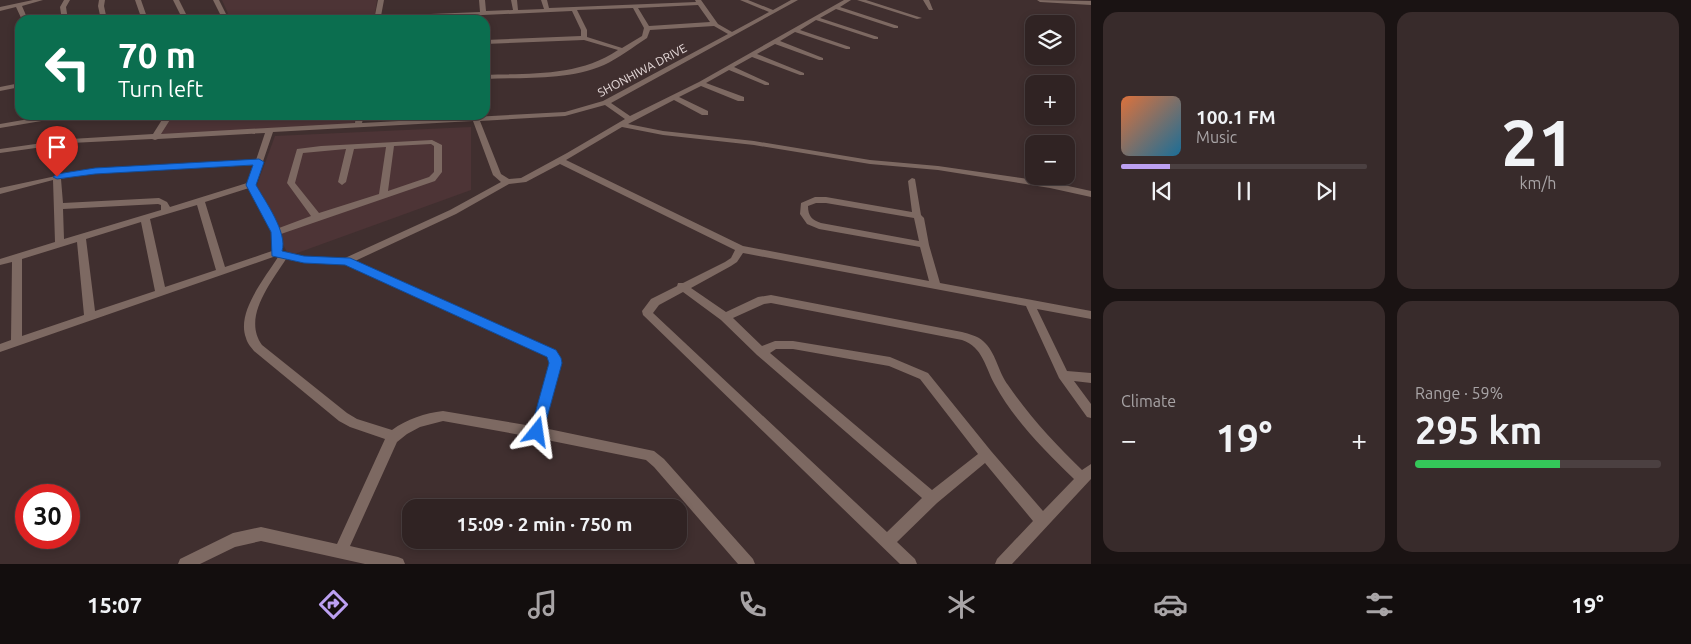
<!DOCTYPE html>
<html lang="en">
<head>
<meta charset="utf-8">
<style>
	:root { --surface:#302323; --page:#382b2b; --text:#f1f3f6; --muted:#a8a4a6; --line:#4b4041; --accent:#bca0f2 }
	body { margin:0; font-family:Ubuntu,sans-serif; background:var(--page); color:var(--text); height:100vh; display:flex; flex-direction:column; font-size:19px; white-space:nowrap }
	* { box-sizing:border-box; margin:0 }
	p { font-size:16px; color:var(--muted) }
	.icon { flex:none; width:28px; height:28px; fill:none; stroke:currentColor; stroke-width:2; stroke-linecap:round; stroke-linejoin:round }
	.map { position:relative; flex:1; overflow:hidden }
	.details { display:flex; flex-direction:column; gap:12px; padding:12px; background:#1a1313; width:600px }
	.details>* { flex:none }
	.banner { position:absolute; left:15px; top:15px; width:475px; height:105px; border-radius:15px; box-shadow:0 2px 8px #0003,0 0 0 1px var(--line); background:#0b6e4f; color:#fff; overflow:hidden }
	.buttons { position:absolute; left:1025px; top:15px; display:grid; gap:10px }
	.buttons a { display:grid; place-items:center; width:50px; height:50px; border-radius:10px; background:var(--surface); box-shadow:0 2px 8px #0003,0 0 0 1px var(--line); font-size:25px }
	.speed { position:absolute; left:15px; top:484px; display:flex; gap:10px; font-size:25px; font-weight:700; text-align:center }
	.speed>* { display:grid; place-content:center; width:65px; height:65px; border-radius:50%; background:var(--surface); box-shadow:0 2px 8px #0003,0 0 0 1px var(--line); line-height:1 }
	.speed .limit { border:8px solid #d22; background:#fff; color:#111 }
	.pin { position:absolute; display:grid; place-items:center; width:42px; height:42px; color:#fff; margin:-51px -21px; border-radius:50% 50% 50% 0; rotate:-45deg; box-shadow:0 0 5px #0007 }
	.pin .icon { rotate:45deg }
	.me { position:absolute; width:55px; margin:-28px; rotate:15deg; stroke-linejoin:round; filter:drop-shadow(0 0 4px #0008) }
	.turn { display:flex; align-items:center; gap:18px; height:105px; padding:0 20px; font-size:22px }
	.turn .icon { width:65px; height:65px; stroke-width:2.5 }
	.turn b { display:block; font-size:35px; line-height:42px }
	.big { font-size:38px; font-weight:700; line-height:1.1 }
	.details .card { flex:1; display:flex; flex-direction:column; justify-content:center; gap:8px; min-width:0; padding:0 18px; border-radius:15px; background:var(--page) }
	.details .dial { align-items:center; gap:0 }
	.dial b { font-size:65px; line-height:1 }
	.song { display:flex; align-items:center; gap:15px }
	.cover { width:60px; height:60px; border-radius:8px; background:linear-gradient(135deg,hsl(20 70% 55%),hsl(200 70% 35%)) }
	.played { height:5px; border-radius:2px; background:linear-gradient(90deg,var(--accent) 20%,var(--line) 20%) }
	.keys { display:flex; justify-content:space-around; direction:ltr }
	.heat { display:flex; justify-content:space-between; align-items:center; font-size:28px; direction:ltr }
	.charge { height:8px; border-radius:4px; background:linear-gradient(90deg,#34c759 59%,var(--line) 0) }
	.details .tiles { flex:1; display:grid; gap:12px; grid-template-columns:repeat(2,1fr) }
	.trip { position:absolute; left:402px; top:499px; width:285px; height:50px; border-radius:15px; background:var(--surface); box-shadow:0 2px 8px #0003,0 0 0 1px var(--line); font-weight:700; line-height:50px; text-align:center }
	.dock { display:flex; height:80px; justify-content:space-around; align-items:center; background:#130e0e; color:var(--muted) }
	.dock .icon { width:35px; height:35px }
	.dock .selected { color:var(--accent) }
	.dock b { font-size:22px; color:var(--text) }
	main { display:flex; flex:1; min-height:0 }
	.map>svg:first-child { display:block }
</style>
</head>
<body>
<main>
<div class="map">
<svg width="1091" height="564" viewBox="0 0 1091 564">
	<rect width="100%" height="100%" fill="#402f2f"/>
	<g fill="#4d3436">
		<polygon points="222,0 377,0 374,20 231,20"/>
		<polygon points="172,115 356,115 354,125 157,136"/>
		<polygon points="471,127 471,190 289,256 255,190 275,136"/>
	</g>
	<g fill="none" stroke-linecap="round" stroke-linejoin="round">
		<g fill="#7d6962" fill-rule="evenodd">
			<polygon points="33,0 43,0 22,6 28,20 22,20 16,7 0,11 0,7"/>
			<polygon points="64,0 70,0 66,7 68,20 62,20 60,7"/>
			<polygon points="99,0 105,0 104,6 107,20 101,20 98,6"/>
			<polygon points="135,0 141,0 148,20 142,20"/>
			<polygon points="173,0 179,0 189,20 183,20"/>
			<polygon points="213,0 219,0 229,20 223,20"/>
			<path d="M378 0H384L381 16 480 12 479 0H485L486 11 513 10 511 0H517L518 10 544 9 541 0H547L549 8 696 2 695 0H701L718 24 732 32 769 12 740 0H748L773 10 791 0H798L611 103 630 116 699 82 844 0H851L840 7 898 26V28H894L836 9 820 18 878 37V39H874L816 20 800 30 850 47V49H846L795 32 780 41 823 58V60H819L775 44 757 54 804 73V75H800L752 57 734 67 769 83V85H765L729 70 706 83 744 97V101H738L701 86 679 97 708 111V115H702L674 100 628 124 663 131 754 141 870 160 938 166 1050 182 1091 191V197L1050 188 938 170 870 164 754 145 663 135 622 127 566 160 743 246 929 281 920 247 819 229 807 224 800 214 801 203 815 197H826L912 212 908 181 912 178 915 179 921 215 924 218 929 245 940 283 1091 311V319L1037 309 1067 371 1091 373V383L1074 381 1091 404V418L1087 417 1059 378 1026 306 743 253 737 262 731 266 691 288 726 312 758 297 771 295 962 332C969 334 978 336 983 341 996 352 998 372 1008 385 1029 416 1055 444 1082 470L1091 464V479L1012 564H995L997 559 1033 521 985 463 937 503 897 542 915 559 917 564H900L643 315 642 311 651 299 677 286 678 283H683L725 262 731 258 735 250 560 164 526 182 509 184 456 214 355 261 556 351 561 358V363L544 428 654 451 664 459 753 559 755 564H738L654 467 646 460 537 438 443 421 420 427 407 434 397 442 350 546 398 557 403 559 405 564H365L261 541 235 547 200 564H178L180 559 233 533 261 527 337 544 385 439 350 427 339 421 254 351C251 347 247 343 246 338 236 312 265 278 278 257L276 256 0 352V344L11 340 12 262 0 265V259L55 242 53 180 0 194V188L84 170 256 160 265 133 158 139 155 140 152 139 71 143 0 153V149L71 139 153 134 165 115H173L161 134 355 123 356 115H364L362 123 565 112 603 101 728 34 714 26 650 30 647 38C633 47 619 58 604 65 567 81 524 77 485 79V75C531 73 578 77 618 50L584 40 485 44V40L581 36V30L572 11 374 20ZM698 5 710 22 649 26 638 8ZM633 8 644 28 642 36 622 48 587 37V30L577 10ZM605 105 625 119 567 153 521 178 509 179 501 174 480 121 565 116ZM473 121 493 175 501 182 450 210 345 258 304 257 281 251 283 246 281 234 435 181 442 172V145L432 140 321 146 297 149 287 183 311 216 279 228 255 185 273 132ZM431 144 434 146V172L429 177 388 191 394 146ZM386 147 379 194 319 213 295 183 303 153 346 149 338 182 342 185 346 182 354 149ZM254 165 247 183 170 207 167 202 159 198 63 203 61 179 84 174ZM249 188C258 205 279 231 272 251L225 267 205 202ZM816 203H826L914 218 919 241 821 223C812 220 808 216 808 206ZM158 204 161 205V210L64 239 63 209ZM197 205 216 270 165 287 150 219ZM141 222 155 291 95 311 86 239ZM77 242 84 315 22 336V259ZM286 259 304 263 345 264 548 357 549 363 532 426 443 411C425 413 407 419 392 430L357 419 347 413 262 345C242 317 271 283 286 259ZM683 292 721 320 757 355 922 498 887 532 653 313 659 305ZM771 303 962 340C983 347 985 367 995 385 1014 420 1045 451 1074 479L1043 511 991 451 928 373 890 357 793 341H775L762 346 733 318 764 304ZM776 349H793L889 366 920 379 978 454 932 490 770 353Z"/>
			<polygon points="857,0 866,0 922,18 917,19"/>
			<polygon points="923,0 929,0 933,10 929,10"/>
			<polygon points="1037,0 1091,1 1091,5 1040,2"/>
			<polygon points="20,83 20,87 0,91 0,87"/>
			<polygon points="52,115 69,115 65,117 0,128 0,124"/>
		</g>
	</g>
	<path fill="#1a73e8" stroke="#114b97" d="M259 159 264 162 256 185C265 201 288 233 282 251L304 256 350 258 556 350 561 358 562 363 542 436 537 438 532 436 530 432 549 363 547 357 345 265 304 263 272 256 271 232 246 185 253 165 95 174 57 179 53 177 57 174 95 168Z"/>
	<g text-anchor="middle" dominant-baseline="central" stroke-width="5" stroke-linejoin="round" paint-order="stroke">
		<g font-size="12" fill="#e6dada" stroke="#402f2f">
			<text transform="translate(642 70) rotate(-28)">SHONHIWA DRIVE</text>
		</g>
	</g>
</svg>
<div class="buttons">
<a><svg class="icon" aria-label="layers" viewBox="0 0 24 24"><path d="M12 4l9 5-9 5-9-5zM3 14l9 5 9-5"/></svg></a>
<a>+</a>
<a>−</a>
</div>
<div class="speed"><div class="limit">30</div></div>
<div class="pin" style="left:57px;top:177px;background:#d93025"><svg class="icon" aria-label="arrive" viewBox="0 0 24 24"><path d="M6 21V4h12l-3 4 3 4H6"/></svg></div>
<svg class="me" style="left:537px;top:432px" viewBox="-20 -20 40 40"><path d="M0-17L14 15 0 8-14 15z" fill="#1a73e8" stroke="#fff" stroke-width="4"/></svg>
<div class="trip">15:09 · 2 min · 750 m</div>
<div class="banner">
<div class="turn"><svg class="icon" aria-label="left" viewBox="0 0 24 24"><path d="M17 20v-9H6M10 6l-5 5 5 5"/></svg><div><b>70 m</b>Turn left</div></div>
</div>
</div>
<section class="details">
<div class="tiles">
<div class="card">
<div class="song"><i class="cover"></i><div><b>100.1 FM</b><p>Music</p></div></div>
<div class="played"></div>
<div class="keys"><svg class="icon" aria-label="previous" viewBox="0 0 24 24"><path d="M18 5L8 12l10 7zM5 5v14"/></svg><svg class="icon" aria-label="pause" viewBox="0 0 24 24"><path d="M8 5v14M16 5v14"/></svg><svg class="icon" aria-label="next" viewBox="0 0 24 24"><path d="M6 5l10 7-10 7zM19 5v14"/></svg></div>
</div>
<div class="card dial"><b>21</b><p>km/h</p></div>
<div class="card"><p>Climate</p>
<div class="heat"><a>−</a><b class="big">19°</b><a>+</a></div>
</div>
<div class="card"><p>Range · 59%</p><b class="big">295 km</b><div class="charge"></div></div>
</div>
</section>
</main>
<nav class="dock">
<b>15:07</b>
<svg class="icon selected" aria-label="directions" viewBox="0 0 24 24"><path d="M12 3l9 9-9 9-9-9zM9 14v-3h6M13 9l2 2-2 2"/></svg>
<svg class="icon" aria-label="music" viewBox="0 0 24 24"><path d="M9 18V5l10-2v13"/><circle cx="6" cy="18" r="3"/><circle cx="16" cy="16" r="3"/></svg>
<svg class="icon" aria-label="phone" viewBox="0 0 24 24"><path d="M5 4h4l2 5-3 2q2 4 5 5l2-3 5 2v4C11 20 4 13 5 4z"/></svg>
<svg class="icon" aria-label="climate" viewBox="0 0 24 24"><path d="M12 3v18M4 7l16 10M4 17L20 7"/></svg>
<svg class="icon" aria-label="car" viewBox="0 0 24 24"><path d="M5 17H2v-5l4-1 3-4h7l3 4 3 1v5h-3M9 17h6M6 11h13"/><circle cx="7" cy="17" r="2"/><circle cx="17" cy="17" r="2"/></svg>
<svg class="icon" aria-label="filters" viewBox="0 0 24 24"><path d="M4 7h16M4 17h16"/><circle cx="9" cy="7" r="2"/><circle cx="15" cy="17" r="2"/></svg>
<b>19°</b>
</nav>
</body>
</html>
